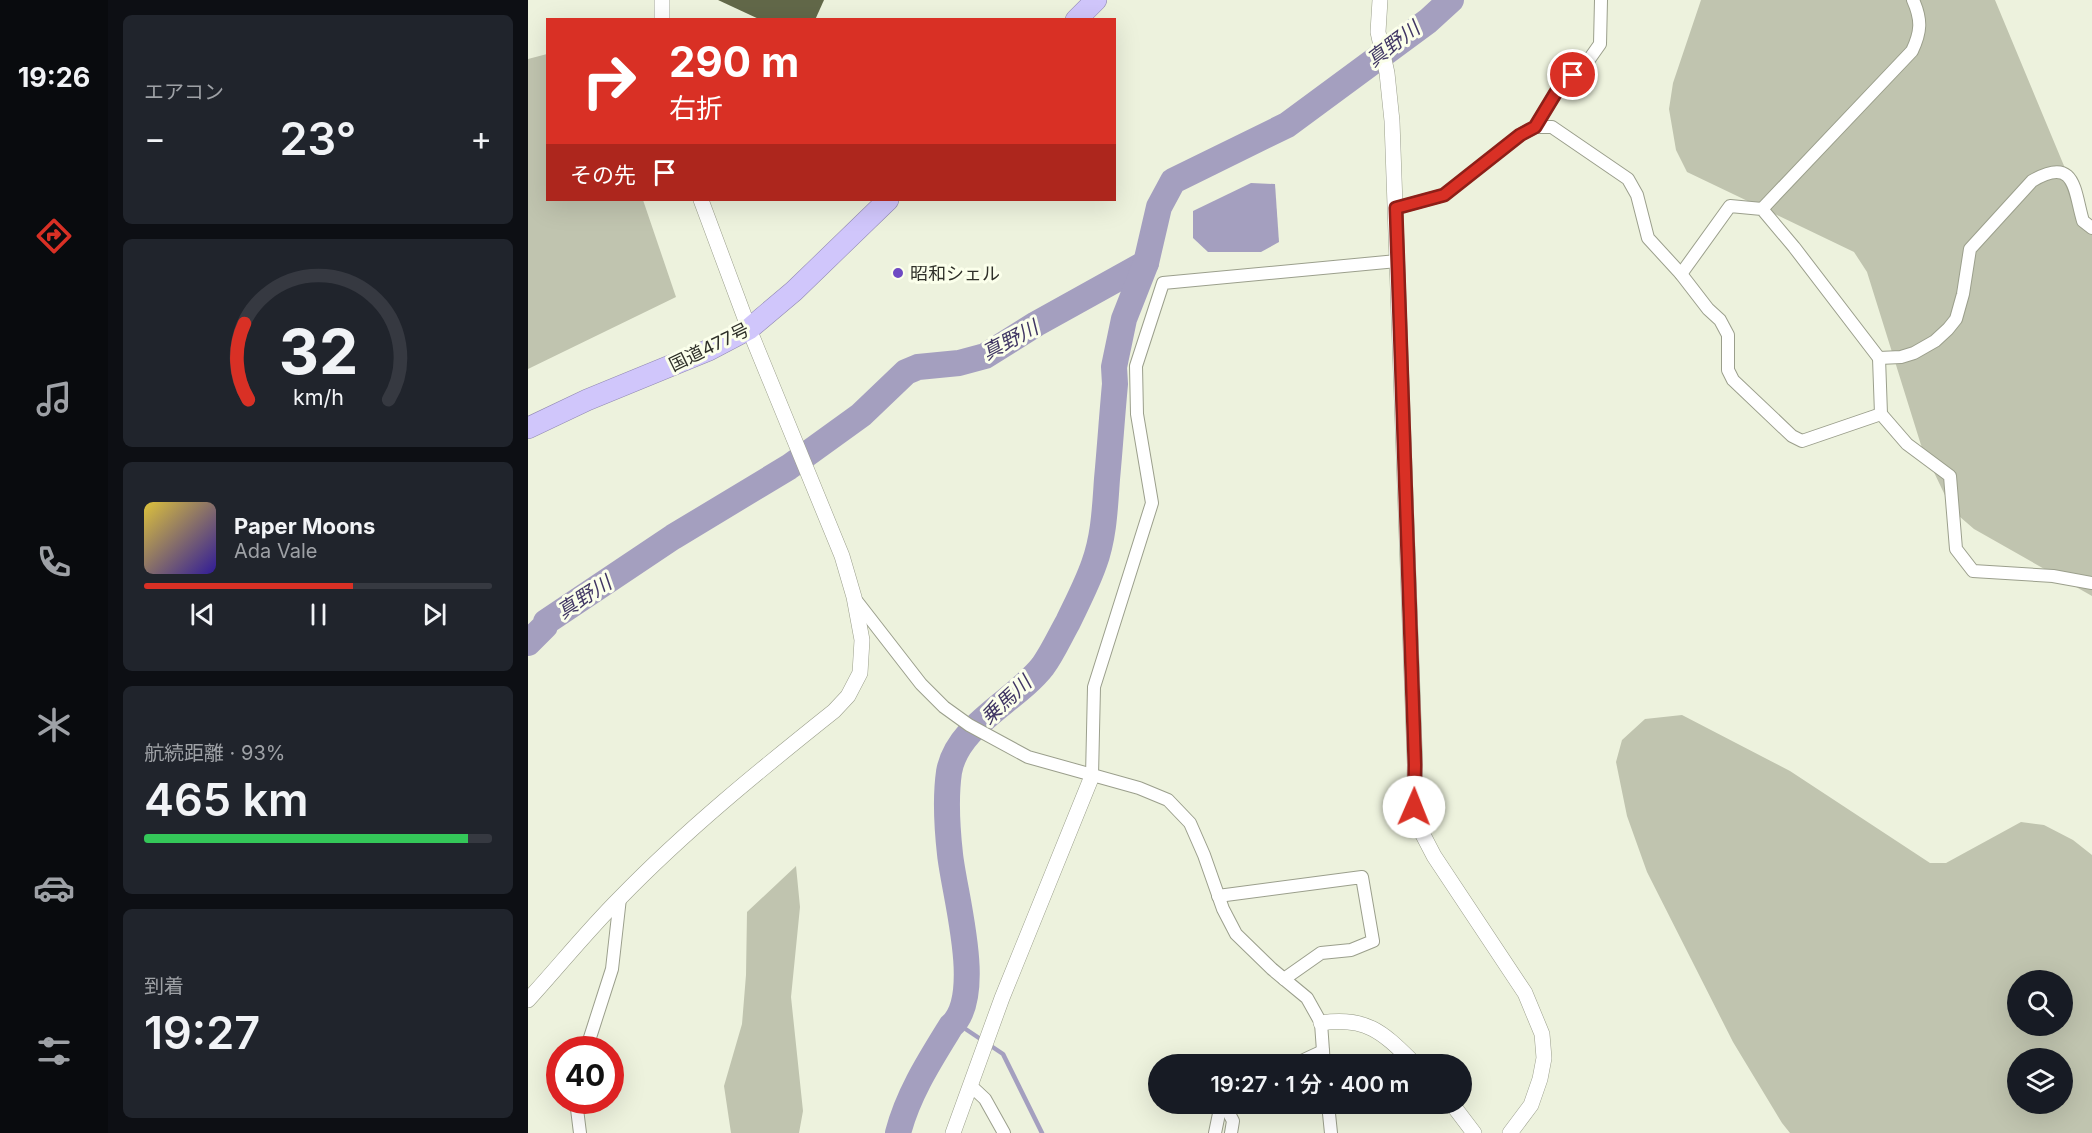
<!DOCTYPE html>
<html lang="ja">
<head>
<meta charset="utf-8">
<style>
	:root { --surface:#171b24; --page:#20242c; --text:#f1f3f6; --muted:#9ea1a6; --line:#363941; --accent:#d93025 }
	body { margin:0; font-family:Inter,"Noto Sans JP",sans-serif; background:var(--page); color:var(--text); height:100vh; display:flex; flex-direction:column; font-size:22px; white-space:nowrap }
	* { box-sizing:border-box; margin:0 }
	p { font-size:20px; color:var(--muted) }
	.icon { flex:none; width:33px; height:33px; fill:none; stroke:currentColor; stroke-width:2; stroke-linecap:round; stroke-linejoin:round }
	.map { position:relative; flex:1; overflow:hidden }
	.drawer { display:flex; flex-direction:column; gap:15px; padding:15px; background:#0d0f14; width:420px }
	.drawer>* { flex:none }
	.top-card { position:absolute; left:18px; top:18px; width:570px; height:183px; border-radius:0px; box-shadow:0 6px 24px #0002; background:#d93025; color:#fff; overflow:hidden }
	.buttons { position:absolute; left:1479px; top:970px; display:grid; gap:12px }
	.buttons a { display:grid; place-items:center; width:66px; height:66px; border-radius:50%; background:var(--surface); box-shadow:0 6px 24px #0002; font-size:30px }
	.speed { position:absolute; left:18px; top:1036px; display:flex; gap:12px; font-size:30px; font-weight:700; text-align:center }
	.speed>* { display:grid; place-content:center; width:78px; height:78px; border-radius:50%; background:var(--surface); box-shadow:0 6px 24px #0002; line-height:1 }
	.speed .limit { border:9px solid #d22; background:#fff; color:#111 }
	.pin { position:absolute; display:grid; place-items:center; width:51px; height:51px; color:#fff; margin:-26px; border:3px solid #fff; border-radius:50%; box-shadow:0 2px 6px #0007 }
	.me { position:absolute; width:66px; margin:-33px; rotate:1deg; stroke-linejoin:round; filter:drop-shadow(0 0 4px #0008) }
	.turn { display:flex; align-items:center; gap:21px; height:126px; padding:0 24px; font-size:27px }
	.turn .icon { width:78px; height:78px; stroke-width:2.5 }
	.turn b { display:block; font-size:42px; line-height:51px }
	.then { display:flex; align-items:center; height:57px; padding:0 24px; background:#0003; gap:12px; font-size:22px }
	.big { font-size:45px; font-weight:600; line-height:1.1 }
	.drawer .widget { flex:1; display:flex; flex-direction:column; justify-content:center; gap:9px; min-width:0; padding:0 21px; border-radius:9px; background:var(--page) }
	.drawer .dial { align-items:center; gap:0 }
	.dial svg { height:156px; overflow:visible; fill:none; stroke:var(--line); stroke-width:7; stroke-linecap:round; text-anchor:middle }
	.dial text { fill:var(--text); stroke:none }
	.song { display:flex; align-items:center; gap:18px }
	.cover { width:72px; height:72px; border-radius:9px; background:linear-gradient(135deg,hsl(50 70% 55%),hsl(250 70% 35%)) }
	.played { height:6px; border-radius:3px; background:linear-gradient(90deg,var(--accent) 60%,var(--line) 60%) }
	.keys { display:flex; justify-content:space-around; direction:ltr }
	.heat { display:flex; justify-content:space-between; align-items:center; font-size:33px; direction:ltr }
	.charge { height:9px; border-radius:4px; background:linear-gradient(90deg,#34c759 93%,var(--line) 0) }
	.trip { position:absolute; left:620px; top:1054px; width:324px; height:60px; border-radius:30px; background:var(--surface); box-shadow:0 6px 24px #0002; font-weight:600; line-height:60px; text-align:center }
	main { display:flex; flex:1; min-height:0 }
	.tab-bar { display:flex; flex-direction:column; width:108px; justify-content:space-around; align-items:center; background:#090b0e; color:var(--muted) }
	.tab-bar .icon { width:42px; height:42px }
	.tab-bar .on { color:var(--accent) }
	.tab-bar b { font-size:27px; color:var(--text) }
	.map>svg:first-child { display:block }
</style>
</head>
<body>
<main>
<nav class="tab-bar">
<b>19:26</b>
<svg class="icon on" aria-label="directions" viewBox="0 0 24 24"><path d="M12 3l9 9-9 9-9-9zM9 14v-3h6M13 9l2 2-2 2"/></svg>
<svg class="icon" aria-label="music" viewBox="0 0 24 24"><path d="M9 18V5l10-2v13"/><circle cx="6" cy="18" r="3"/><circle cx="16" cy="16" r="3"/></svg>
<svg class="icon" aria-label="phone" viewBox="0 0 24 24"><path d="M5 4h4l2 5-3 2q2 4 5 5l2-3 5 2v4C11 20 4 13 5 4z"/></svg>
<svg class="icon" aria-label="climate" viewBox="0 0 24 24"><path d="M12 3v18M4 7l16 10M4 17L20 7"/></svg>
<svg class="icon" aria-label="car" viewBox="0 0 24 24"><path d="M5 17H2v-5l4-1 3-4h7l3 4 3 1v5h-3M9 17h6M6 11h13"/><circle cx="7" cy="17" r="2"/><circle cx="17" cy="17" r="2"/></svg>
<svg class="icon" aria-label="filters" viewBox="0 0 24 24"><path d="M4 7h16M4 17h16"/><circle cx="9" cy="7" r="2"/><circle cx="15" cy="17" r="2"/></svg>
</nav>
<section class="drawer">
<div class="widget"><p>エアコン</p>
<div class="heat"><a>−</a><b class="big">23°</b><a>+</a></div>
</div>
<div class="widget dial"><svg viewBox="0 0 100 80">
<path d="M14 69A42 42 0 1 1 86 69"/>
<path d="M14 69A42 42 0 0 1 12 30" stroke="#d93025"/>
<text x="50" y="56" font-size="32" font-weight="700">32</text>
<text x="50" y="72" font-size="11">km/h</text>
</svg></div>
<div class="widget">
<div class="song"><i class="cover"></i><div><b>Paper Moons</b><p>Ada Vale</p></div></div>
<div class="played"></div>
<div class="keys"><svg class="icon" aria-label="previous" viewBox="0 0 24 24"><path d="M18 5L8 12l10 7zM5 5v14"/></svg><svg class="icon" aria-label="pause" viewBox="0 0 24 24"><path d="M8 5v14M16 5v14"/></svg><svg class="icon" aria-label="next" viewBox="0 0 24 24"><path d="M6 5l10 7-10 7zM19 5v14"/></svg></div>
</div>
<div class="widget"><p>航続距離 · 93%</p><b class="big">465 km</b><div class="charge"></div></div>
<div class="widget"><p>到着</p><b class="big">19:27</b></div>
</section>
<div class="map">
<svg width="1564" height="1133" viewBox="0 0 1564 1133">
	<rect width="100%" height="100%" fill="#edf2dd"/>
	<g fill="#c0c4af" fill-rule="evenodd">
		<polygon points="1173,0 1467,0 1564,233 1564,596 1446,529 1424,510 1393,445 1339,272 1326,252 1159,172 1148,150 1141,109 1145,83"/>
		<polygon points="19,54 20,200 115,200 148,297 0,369 0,59"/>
		<path d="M1154 715 1262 771 1402 863H1418L1493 822 1516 825 1545 840 1564 855V1133H1262L1254 1123 1205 1042 1119 872 1099 816 1088 762 1094 740 1117 719ZM1490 981H1534V1026H1490ZM1490 1059H1534V1104H1490Z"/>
		<polygon points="268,866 272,907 263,997 275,1111 271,1133 203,1133 196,1086 214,1024 218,975 219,912"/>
	</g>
	<polygon fill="#a49fbf" points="723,183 747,184 751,242 733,252 680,252 665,238 665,211"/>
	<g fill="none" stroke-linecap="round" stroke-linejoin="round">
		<polyline stroke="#a49fbf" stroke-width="4.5" points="427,1022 475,1054 514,1133"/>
		<g stroke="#a49fbf" stroke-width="26">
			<polyline points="0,643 17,626 18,622 145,537 261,467 333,415 378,372 390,367 431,363 457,356 508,324 618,263"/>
			<path d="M370 1133C380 1094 402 1060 423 1026 457 996 426 894 422 854 419 827 417 800 421 772 429 725 488 701 515 666 525 652 532 636 540 622 549 603 559 584 566 564 576 537 577 507 579 479 582 447 584 416 587 384L586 367 596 319 618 263 631 207 645 181 759 125 900 21 923 0"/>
		</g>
	</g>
	<polygon fill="#626849" points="190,0 296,0 287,20 233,20"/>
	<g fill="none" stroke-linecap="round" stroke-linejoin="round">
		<defs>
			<g id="minor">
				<polyline points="1007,127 1030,89 1060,61 1072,44 1073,0"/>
				<polyline points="868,208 916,195 992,135 1007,127 1024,127 1100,179 1109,195 1120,238 1153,274 1180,309 1192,320 1200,335 1200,370 1205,380 1264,436 1274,441 1353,414"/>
				<path d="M1234 209 1384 51C1393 32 1394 20 1385 0"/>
				<polyline points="1153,274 1202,206 1234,209 1266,247 1351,358 1353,414 1379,444 1422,476 1428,549 1445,571 1525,576 1564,583"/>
				<path d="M1351 358 1373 357 1386 353 1407 341 1420 329 1428 319 1435 294 1442 249 1504 181C1548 155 1546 191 1555 221L1564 228"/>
				<polyline points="327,599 393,684 416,707 441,725 500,757 611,788 640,800 662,823 676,855 695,909 708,934 744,969 779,998 793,1023 796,1065"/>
				<polyline points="564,776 566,687 624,503 609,414 608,366 635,283 869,261"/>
				<polyline points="690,896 834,877 845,941 823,950 793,953 756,979"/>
				<polyline points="58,1050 84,969 92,898"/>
				<polyline points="765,1065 795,1051"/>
				<polyline points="442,1085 457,1099 476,1133"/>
				<polyline points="48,1101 52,1133"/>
				<polyline points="696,1104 705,1121 703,1133"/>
				<polyline points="800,1104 803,1133"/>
				<polyline points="687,1133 693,1104"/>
			</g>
			<g id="tertiary">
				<polyline points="852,0 850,32 859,73 864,121 887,765 886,807 893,831 906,856 997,993 1014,1034 1016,1058 1012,1079 1003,1105 982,1133"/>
				<polyline points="134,20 134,0"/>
				<path d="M0 1000C31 966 60 930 92 898 158 830 232 770 306 711L320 696 332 673 334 640 326 597 314 556 221 329 173 200"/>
				<path d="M793 1023C841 1016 856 1034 888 1065"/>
				<polyline points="924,1104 946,1133"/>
				<polyline points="425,1133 474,998 564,776"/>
			</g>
			<g id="trunk">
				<polyline points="548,20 568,0"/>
				<polyline points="0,428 59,400 181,350 221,329 266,291 360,200"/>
			</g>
		</defs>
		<use href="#minor" stroke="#9b9f8c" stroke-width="14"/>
		<use href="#tertiary" stroke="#9b9f8c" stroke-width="16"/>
		<use href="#trunk" stroke="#9088b1" stroke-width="22"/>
		<use href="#minor" stroke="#fff" stroke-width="12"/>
		<use href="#tertiary" stroke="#fff" stroke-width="15"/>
		<use href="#trunk" stroke="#d0c6fb" stroke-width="21"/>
	</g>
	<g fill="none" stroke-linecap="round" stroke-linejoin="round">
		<defs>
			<polyline id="route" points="886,807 887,765 868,208 916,195 992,135 1007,127 1030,89 1045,75"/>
		</defs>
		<use href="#route" stroke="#8d1f18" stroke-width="15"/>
		<use href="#route" stroke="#d93025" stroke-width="10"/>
	</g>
	<circle fill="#6e4ac3" stroke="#fbffeb" stroke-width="2" cx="370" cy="273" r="6"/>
	<g text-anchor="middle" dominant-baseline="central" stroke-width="6" stroke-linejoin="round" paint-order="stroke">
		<g font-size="18" fill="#2f3029" stroke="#fbffeb" text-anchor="start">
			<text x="382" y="273">昭和シェル</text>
		</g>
		<g font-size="18" fill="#2f3029" stroke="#fbffeb">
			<text transform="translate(181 347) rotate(-26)">国道477号</text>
		</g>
		<g font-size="20" font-style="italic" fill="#413764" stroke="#fbffeb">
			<text transform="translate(865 44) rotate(-37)">真野川</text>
			<text transform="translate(482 340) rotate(-28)">真野川</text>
			<text transform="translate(56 597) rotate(-33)">真野川</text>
			<text transform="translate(478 700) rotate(-43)">乗馬川</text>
		</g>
	</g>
</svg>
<div class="buttons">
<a><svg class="icon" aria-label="search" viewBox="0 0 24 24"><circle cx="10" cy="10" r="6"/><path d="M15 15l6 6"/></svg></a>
<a><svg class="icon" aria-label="layers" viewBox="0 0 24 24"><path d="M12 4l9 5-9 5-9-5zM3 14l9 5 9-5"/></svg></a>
</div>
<div class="speed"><div class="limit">40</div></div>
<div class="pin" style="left:1045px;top:75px;background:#d93025"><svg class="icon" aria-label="arrive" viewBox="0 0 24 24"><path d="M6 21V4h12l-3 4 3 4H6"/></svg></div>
<svg class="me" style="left:886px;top:807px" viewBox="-20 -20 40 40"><circle r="19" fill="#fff"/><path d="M0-13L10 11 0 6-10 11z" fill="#d93025"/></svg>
<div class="trip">19:27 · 1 分 · 400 m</div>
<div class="top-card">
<div class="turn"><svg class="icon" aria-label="right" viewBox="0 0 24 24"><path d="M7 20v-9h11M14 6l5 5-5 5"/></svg><div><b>290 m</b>右折</div></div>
<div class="then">その先<svg class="icon" aria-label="arrive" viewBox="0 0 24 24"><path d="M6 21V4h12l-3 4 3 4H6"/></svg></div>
</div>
</div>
</main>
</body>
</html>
